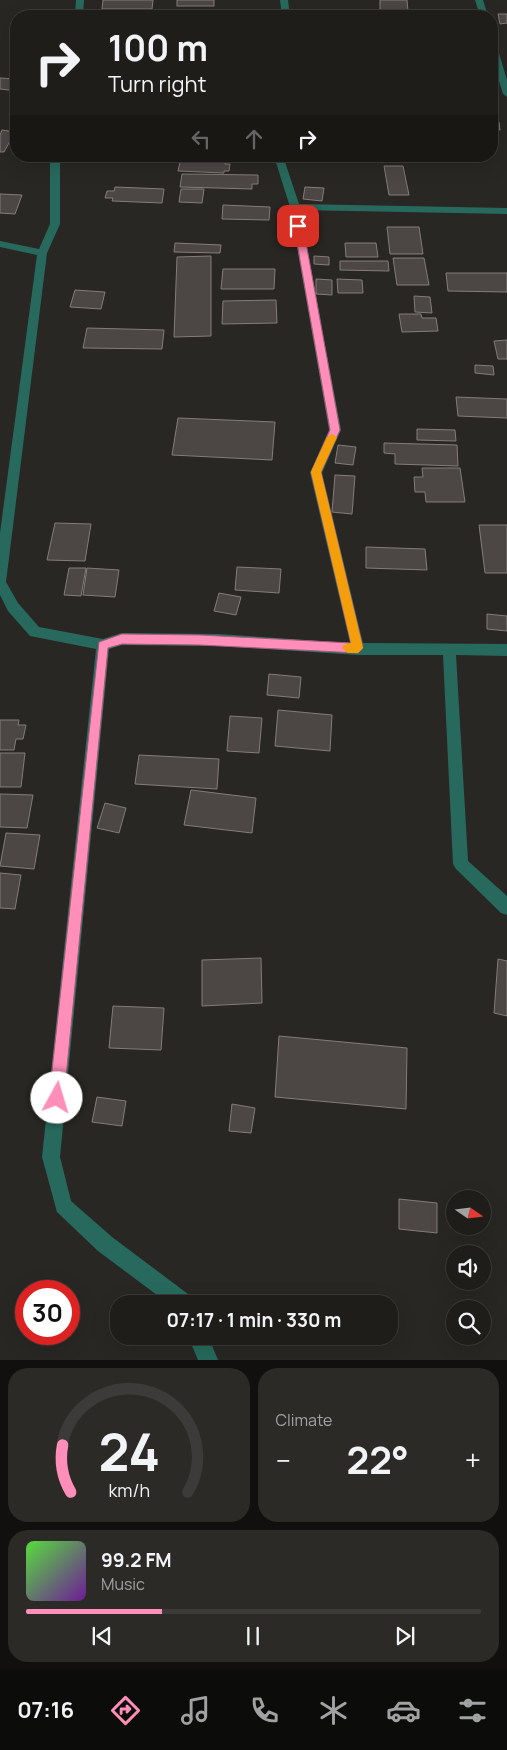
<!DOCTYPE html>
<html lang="en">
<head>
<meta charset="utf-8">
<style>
	:root { --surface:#1f1d1a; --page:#2c2a27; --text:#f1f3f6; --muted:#a1a2a2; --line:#3c3b39; --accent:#ff8eb9 }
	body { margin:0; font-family:Manrope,sans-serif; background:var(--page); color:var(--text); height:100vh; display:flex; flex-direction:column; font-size:19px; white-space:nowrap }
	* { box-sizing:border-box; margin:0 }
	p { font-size:16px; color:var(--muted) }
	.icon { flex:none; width:28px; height:28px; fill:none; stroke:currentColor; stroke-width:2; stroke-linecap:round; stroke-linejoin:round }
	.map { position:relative; height:1360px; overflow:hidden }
	.sheet { display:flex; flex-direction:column; gap:8px; padding:8px; background:#11100e; flex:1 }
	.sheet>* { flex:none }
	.hud { position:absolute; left:10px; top:10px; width:488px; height:152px; border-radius:20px; box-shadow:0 5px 20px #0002,0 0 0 1px var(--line); background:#1f1d1a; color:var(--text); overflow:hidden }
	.needle { width:32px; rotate:104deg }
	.tools { position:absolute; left:446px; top:1190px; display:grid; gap:10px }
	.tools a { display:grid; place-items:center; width:45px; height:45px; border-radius:50%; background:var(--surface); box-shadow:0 5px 20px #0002,0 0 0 1px var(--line); font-size:25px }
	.speed { position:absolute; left:15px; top:1280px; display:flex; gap:10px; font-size:25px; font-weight:700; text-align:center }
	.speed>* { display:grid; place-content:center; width:65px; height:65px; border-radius:50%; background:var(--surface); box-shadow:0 5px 20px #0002,0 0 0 1px var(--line); line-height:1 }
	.speed .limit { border:8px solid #d22; background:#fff; color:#111 }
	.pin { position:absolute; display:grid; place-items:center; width:42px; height:42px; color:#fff; margin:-21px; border-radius:10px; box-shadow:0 2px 8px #0006 }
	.me { position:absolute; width:55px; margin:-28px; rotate:6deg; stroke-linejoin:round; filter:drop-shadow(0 0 4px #0008) }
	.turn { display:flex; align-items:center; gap:18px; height:105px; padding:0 15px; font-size:22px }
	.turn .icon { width:65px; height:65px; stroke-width:2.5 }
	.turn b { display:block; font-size:35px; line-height:42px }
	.lanes { display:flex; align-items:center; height:48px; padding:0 15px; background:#0003; justify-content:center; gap:25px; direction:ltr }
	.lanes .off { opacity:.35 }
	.big { font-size:38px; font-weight:700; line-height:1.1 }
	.sheet .tile { flex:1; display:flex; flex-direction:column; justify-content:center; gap:8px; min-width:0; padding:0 18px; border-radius:20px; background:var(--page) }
	.sheet .dial { align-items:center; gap:0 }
	.dial svg { height:130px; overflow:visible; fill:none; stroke:var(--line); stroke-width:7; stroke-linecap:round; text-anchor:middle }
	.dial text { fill:var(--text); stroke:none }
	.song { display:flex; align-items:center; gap:15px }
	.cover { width:60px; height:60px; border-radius:8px; background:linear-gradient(135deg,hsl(110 70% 55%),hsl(280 70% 35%)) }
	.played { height:5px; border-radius:2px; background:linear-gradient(90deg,var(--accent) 30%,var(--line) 30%) }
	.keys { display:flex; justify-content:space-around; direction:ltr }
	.heat { display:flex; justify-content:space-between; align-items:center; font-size:28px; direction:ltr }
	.sheet .tiles { flex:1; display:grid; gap:8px; grid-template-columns:1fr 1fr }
	.tile:last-child { grid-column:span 2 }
	.trip { position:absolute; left:110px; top:1295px; width:288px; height:50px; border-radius:20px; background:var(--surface); box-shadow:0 5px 20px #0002,0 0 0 1px var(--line); font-weight:700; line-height:50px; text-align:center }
	.menu { display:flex; height:80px; justify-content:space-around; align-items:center; background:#0c0c0a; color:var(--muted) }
	.menu .icon { width:35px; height:35px }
	.menu .selected { color:var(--accent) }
	.menu b { font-size:22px; color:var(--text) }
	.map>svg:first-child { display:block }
</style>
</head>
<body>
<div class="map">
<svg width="507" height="1360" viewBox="0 0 507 1360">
	<rect width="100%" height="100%" fill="#292723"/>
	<g fill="#4c4645" stroke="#837c7b">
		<polygon points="103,0 153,0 152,9 102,9"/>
		<rect x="177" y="0" width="37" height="6"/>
		<polygon points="380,0 407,0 408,11 380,10"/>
		<polygon points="230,10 253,11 253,16 229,16"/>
		<polygon points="182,13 203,14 202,16 182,16"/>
		<polygon points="498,14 507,14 507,23 500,24"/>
		<polygon points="0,78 16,79 16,91 0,89"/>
		<polygon points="491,122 499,122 500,130 491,129"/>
		<polygon points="2,130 15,132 4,152 0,152 0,135"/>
		<polygon points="181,158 225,159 225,164 230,164 229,171 224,171 224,173 178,171"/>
		<polygon points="384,166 403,166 409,195 389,195"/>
		<polygon points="182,174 258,175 258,184 252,184 252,189 180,187"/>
		<polygon points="115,187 164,189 162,203 112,201 113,198 105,198 107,191 114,191"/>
		<polygon points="305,187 324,188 322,201 303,199"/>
		<polygon points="181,189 204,189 202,203 179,202"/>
		<polygon points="0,194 22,195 15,214 0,213"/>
		<polygon points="223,205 270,207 269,220 222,219"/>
		<polygon points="387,227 419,227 423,254 390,254"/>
		<polygon points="175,243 221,245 220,253 174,252"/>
		<polygon points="345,243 376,243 378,257 346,257"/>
		<polygon points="211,256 211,336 174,337 177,257"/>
		<polygon points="314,256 329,257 329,265 314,264"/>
		<polygon points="393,258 424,258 429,285 397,285"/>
		<polygon points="340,261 388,261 389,271 340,270"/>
		<polygon points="223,269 275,269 274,289 221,289"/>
		<polygon points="446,273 507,273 507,292 448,291"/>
		<polygon points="316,279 332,280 332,295 316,294"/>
		<polygon points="337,279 362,280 363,293 338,293"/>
		<polygon points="75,290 105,292 101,309 70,307"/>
		<polygon points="414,296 430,297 432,313 415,312"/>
		<polygon points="276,300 277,323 222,324 223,301"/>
		<polygon points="399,314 421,314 422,318 436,318 438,331 402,332"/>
		<polygon points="87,328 164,330 162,349 83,348"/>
		<polygon points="507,340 507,359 498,359 494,341"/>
		<polygon points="475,365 493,366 494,375 475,373"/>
		<polygon points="456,397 507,399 507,418 458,416"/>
		<polygon points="178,418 275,422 272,460 172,455"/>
		<polygon points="417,429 455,430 456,441 417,440"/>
		<polygon points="384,443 457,445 458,466 395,464 395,454 384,453"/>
		<polygon points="338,445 356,447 353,465 335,463"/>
		<polygon points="422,468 460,468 465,502 426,502 425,492 415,492 414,477 423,477"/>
		<polygon points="335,475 355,476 352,514 332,512"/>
		<polygon points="55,523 91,524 85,561 47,560"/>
		<polygon points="479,525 507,525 507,573 485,573"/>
		<polygon points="366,547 425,549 427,570 366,568"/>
		<polygon points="237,567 281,569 279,593 235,590"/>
		<polygon points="69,568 86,568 81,596 64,595"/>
		<polygon points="87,568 119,570 115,597 83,595"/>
		<polygon points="219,593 241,597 236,615 214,611"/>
		<polygon points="487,614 507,616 507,631 487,629"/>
		<polygon points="269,674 301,677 299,698 267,695"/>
		<polygon points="278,710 332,715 330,751 275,746"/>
		<polygon points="230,716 262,718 259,753 227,751"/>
		<polygon points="0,720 19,720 18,725 26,725 23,739 16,739 14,750 0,750"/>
		<polygon points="0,753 25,753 21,787 0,787"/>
		<polygon points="139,755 219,759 217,789 135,784"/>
		<polygon points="191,790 256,798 252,833 184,825"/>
		<polygon points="0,794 33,795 27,828 0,827"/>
		<polygon points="105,803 126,808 119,833 97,828"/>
		<polygon points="6,833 40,835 34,869 0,866"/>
		<polygon points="0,873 21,875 15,909 0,908"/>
		<polygon points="261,958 262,1003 202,1006 202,960"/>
		<polygon points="498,959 507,961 507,1016 494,1013"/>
		<polygon points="113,1006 164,1008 161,1050 109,1048"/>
		<polygon points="279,1036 407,1048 406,1109 275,1097"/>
		<polygon points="97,1097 126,1101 122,1126 92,1122"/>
		<polygon points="232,1104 255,1108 251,1133 229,1131"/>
		<polygon points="399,1199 437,1203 437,1233 399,1229"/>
	</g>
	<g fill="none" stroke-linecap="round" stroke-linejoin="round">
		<g fill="#276a5d" fill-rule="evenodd">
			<polygon points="76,0 84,0 83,16 75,16"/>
			<polygon points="280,0 288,0 290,16 282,16"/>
			<polygon points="475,0 483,0 488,16 480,16"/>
			<polygon points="491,38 495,40 507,80 507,97 503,94 491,55"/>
			<polygon points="50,156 60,156 60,224 47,253 6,582 18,603 39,627 103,639 122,633 219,634 350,643 310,473 329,430 290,207 274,156 283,156 299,204 507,208 507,214 300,210 341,430 322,473 363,643 507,644 507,656 456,655 468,861 507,896 507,915 501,913 456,869 453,864 443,655 358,655 219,646 122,645 109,649 60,1157 71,1201 112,1237 192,1297 195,1304 169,1304 98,1251 57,1212 42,1157 96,649 30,636 8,611 0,595 0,533 37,255 0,247 0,241 39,249 50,224"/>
			<polygon points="188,1336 208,1336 218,1360 198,1360"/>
		</g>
	</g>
	<polygon fill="#ff8eb9" stroke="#a65c78" points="298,223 303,226 340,430 321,472 363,648 358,653 200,645 122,644 108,648 64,1098 62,1103 57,1105 52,1103 49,1098 99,642 122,634 200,635 351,643 311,472 330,430 294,226"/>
	<polygon fill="#f59e0b" points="332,434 337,437 321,472 363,648 358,653 348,653 342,648 344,645 351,643 311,472 327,437"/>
</svg>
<div class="tools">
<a><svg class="needle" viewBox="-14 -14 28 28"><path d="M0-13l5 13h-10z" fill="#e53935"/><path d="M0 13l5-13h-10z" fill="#a1a2a2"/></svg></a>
<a><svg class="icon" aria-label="sound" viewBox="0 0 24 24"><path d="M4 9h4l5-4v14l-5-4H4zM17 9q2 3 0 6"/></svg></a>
<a><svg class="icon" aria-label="search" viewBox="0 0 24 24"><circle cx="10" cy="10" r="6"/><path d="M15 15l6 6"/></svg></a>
</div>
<div class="speed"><div class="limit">30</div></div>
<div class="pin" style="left:298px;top:226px;background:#d93025"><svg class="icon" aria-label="arrive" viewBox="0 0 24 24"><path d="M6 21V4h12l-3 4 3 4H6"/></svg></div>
<svg class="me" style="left:57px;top:1098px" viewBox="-20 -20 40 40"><circle r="19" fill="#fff"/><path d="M0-13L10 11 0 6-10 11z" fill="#ff8eb9"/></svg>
<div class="trip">07:17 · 1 min · 330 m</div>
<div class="hud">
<div class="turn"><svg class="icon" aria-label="right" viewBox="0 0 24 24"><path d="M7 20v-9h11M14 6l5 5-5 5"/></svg><div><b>100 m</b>Turn right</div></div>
<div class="lanes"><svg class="icon off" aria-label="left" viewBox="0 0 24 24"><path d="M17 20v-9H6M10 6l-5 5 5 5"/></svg><svg class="icon off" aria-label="ahead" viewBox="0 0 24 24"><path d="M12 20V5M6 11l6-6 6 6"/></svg><svg class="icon" aria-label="right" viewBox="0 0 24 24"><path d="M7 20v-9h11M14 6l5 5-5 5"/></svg></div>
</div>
</div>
<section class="sheet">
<div class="tiles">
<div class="tile dial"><svg viewBox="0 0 100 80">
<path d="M14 69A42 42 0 1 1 86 69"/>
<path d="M14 69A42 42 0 0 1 9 40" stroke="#ff8eb9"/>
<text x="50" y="56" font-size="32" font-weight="700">24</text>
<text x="50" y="72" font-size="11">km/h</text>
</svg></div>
<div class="tile"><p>Climate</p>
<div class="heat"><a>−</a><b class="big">22°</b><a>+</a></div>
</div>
<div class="tile">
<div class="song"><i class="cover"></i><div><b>99.2 FM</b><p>Music</p></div></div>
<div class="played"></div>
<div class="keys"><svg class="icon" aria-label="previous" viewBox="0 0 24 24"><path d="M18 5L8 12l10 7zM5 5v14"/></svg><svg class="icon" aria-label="pause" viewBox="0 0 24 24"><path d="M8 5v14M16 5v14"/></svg><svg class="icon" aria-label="next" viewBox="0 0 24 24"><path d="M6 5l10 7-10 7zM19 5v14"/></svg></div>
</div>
</div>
</section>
<nav class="menu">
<b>07:16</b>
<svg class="icon selected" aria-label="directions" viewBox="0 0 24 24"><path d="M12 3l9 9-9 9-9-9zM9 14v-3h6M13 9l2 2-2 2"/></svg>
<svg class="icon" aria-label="music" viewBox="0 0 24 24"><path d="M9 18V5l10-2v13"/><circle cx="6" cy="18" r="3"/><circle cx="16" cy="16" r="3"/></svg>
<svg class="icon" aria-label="phone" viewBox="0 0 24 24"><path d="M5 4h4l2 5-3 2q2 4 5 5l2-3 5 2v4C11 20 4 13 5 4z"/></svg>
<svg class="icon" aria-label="climate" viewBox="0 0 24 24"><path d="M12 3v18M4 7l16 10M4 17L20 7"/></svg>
<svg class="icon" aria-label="car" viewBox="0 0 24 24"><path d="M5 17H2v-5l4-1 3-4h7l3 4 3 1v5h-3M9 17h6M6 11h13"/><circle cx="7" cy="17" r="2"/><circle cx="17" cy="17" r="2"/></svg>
<svg class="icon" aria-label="filters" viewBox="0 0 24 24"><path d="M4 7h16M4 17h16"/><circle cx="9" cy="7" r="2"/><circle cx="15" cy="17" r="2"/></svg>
</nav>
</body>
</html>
